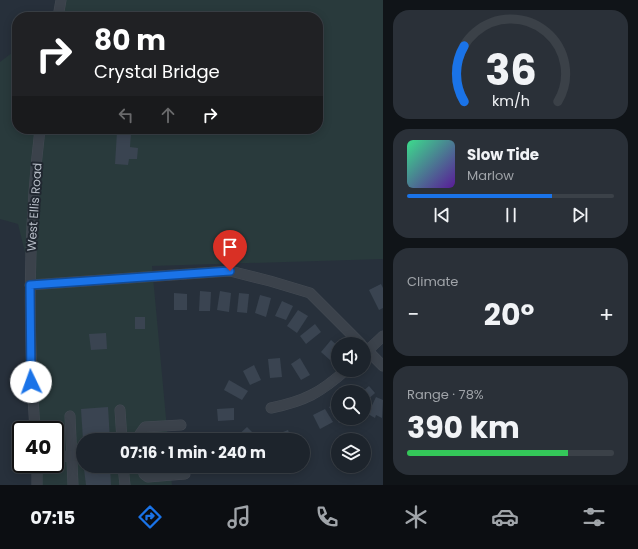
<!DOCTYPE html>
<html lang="en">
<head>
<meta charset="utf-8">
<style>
	:root { --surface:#1d242c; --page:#2a3038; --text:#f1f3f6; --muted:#a0a4a9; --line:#3b4148; --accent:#1a73e8 }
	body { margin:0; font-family:Poppins,sans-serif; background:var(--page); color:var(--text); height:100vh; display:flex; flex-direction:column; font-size:15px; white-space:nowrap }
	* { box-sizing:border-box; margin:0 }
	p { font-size:13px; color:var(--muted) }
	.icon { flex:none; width:22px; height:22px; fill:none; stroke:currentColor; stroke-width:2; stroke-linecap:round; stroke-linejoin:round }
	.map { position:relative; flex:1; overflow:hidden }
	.details { display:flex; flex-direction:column; gap:10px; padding:10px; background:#101418; width:255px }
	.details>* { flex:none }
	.guide { position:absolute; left:12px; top:12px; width:311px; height:122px; border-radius:16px; box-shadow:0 2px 10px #0003,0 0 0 1px var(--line); background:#202124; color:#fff; overflow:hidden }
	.fabs { position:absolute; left:331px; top:337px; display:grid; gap:8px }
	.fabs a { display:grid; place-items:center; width:40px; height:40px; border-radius:50%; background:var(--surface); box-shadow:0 2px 10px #0003,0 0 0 1px var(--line); font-size:20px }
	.speed { position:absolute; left:12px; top:421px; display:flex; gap:8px; font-size:20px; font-weight:700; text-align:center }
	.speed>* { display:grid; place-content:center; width:52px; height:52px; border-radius:50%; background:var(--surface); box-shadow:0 2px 10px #0003,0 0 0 1px var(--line); line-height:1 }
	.speed .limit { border:2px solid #111; border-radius:6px; background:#fff; color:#111 }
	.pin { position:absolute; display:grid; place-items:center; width:34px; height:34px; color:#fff; margin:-41px -17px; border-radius:50% 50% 50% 0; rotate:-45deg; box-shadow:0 0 4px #0007 }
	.pin .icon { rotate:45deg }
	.me { position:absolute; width:44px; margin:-22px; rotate:357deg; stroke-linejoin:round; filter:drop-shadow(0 0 3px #0008) }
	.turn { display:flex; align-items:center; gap:14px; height:84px; padding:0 16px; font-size:18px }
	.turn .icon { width:52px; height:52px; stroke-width:2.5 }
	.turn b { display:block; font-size:28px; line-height:34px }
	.lanes { display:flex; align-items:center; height:38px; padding:0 16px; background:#0003; justify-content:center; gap:20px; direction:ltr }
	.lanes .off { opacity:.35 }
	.big { font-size:30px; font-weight:700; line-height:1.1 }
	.details .tile { flex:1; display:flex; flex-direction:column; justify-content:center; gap:6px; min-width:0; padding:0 14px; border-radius:16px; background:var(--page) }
	.details .dial { align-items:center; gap:0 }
	.dial svg { height:104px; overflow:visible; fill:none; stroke:var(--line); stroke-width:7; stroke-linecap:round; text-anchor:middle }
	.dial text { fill:var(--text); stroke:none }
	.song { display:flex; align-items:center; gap:12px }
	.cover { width:48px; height:48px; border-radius:6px; background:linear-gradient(135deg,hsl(150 70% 55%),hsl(270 70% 35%)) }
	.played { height:4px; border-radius:2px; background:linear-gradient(90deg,var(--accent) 70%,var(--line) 70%) }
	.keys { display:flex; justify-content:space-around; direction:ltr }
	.heat { display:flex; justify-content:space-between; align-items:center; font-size:22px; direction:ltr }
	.charge { height:6px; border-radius:3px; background:linear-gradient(90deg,#34c759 78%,var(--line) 0) }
	.trip { position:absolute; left:76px; top:433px; width:234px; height:40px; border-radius:20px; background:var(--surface); box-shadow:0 2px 10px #0003,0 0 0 1px var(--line); font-weight:700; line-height:40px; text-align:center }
	.menu { display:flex; height:64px; justify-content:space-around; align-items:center; background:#0c0e12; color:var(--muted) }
	.menu .icon { width:28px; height:28px }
	.menu .selected { color:var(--accent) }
	.menu b { font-size:18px; color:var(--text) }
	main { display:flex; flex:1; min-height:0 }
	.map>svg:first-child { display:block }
</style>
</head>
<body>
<main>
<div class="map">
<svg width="383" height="485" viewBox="0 0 383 485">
	<rect width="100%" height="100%" fill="#27303b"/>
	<polygon fill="#293a3c" points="63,0 383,0 383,259 152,266 168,440 83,440 83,466 170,466 172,485 40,485 40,464 55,464 55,430 38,430 34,289 18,224 0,219 0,62 17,49 17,129 318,129 318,17 57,17"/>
	<g fill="#3a4451">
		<polygon points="117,132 131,133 130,147 138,148 137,159 129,159 128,165 115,164"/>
		<polygon points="381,284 383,288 383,308 379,310 369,290"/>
		<polygon points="200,291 211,292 210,311 199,311"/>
		<polygon points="220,291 231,293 229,312 217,310"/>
		<polygon points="174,293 187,294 187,310 174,310"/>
		<polygon points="239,293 249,294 247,313 237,312"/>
		<polygon points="260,295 271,298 266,317 255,313"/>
		<polygon points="282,301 293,306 286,320 275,316"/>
		<polygon points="298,310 308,316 297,333 287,326"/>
		<rect x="135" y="317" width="10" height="12"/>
		<polygon points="315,324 321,332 306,344 300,336"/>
		<polygon points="106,333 107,349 91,350 89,334"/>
		<polygon points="331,340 338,346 338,350 330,360 321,352"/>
		<polygon points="280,358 282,377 270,378 268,359"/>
		<polygon points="300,358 310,375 301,380 291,364"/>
		<polygon points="254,365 261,380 250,385 243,371"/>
		<polygon points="229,380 248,391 242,400 224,390"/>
		<polygon points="369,386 375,393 364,403 364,392 362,392"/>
		<polygon points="376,397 383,400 382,418 376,415 375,418 368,414"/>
		<polygon points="338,401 338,418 347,418 339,423 329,407"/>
		<polygon points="108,407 110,440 83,440 81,409"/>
		<polygon points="234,408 234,420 218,421 217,409"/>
		<polygon points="325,409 333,422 320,429 313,415"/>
		<polygon points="247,427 255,435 250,440 238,440 236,437"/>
		<polygon points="288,430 292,440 281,440 278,434"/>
		<polygon points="273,435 274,440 258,440 257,437"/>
		<polygon points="185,437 186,440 159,440 159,439"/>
		<polygon points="110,467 111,485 86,485 84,469"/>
	</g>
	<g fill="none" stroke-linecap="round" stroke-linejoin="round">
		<defs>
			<g id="minor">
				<polyline points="58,17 61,0"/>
				<polyline points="30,285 230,271 270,281 310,293 361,344"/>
				<polyline points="364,347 383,366"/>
				<polyline points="364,354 383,336"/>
				<path d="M271 408C305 401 320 393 346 370"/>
				<polyline points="120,410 122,440"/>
				<polyline points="70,416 73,485"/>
				<path d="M35 430C28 330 28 229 40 129"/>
				<polyline points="140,440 140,434 145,427 181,425"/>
				<polyline points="55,457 83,455"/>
				<polyline points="37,464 37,485"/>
				<polyline points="123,466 125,485"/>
				<polyline points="142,466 144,474 148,477 185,474"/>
			</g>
		</defs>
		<use href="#minor" stroke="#444b54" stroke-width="11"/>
		<use href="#minor" stroke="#3b424b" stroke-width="10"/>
	</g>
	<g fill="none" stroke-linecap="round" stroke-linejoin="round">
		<defs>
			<polyline id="route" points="31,382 30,285 230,271"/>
		</defs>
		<use href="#route" stroke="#114b97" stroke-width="10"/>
		<use href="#route" stroke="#1a73e8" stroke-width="7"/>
	</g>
	<g text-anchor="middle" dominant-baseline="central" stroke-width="4" stroke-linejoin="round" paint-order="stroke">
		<g font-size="12" fill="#b7bdc7" stroke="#202730">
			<text transform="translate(34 207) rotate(-86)">West Ellis Road</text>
		</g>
	</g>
</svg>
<div class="fabs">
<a><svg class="icon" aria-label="sound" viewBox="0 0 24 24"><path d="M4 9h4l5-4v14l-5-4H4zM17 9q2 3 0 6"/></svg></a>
<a><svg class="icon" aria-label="search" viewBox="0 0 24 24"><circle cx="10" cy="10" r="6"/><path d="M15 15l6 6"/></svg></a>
<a><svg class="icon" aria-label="layers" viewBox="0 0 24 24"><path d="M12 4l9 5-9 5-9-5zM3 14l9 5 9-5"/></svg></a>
</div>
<div class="speed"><div class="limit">40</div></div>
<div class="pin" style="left:230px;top:271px;background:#d93025"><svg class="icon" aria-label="arrive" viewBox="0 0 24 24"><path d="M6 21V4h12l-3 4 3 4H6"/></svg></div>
<svg class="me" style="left:31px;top:382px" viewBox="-20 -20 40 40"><circle r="19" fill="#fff"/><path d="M0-13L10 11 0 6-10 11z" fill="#1a73e8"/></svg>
<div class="trip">07:16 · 1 min · 240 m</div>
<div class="guide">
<div class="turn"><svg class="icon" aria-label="right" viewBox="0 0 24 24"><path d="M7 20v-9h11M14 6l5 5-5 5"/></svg><div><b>80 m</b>Crystal Bridge</div></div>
<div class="lanes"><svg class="icon off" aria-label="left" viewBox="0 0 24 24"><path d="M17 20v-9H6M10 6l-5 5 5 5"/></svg><svg class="icon off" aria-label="ahead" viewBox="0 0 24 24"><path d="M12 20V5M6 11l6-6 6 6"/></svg><svg class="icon" aria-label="right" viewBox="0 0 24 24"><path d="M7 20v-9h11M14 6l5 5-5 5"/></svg></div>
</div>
</div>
<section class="details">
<div class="tile dial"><svg viewBox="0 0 100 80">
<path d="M14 69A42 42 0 1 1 86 69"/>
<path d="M14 69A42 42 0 0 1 14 26" stroke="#1a73e8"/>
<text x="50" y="56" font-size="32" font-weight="700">36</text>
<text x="50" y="72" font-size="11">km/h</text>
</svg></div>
<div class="tile">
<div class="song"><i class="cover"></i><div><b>Slow Tide</b><p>Marlow</p></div></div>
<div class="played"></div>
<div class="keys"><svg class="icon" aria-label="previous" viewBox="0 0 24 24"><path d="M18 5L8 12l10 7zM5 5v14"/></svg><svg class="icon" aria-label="pause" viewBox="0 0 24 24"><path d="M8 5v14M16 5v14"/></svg><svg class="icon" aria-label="next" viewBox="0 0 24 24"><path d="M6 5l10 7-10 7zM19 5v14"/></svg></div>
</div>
<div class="tile"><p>Climate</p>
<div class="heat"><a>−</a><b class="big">20°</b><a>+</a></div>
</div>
<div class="tile"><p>Range · 78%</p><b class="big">390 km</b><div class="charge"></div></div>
</section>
</main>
<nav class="menu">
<b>07:15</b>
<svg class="icon selected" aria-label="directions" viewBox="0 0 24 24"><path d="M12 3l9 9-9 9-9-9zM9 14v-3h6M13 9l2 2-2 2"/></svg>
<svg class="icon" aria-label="music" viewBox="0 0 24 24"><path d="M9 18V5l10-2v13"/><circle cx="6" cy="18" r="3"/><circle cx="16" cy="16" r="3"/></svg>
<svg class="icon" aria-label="phone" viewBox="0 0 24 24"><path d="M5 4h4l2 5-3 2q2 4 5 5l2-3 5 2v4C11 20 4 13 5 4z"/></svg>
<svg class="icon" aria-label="climate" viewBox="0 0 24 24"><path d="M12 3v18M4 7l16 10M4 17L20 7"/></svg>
<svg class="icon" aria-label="car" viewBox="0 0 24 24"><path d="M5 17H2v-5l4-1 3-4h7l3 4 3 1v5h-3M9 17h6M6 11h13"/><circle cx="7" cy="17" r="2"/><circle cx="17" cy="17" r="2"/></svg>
<svg class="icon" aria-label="filters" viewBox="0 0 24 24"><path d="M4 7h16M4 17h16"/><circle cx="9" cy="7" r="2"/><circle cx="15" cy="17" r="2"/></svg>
</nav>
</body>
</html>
